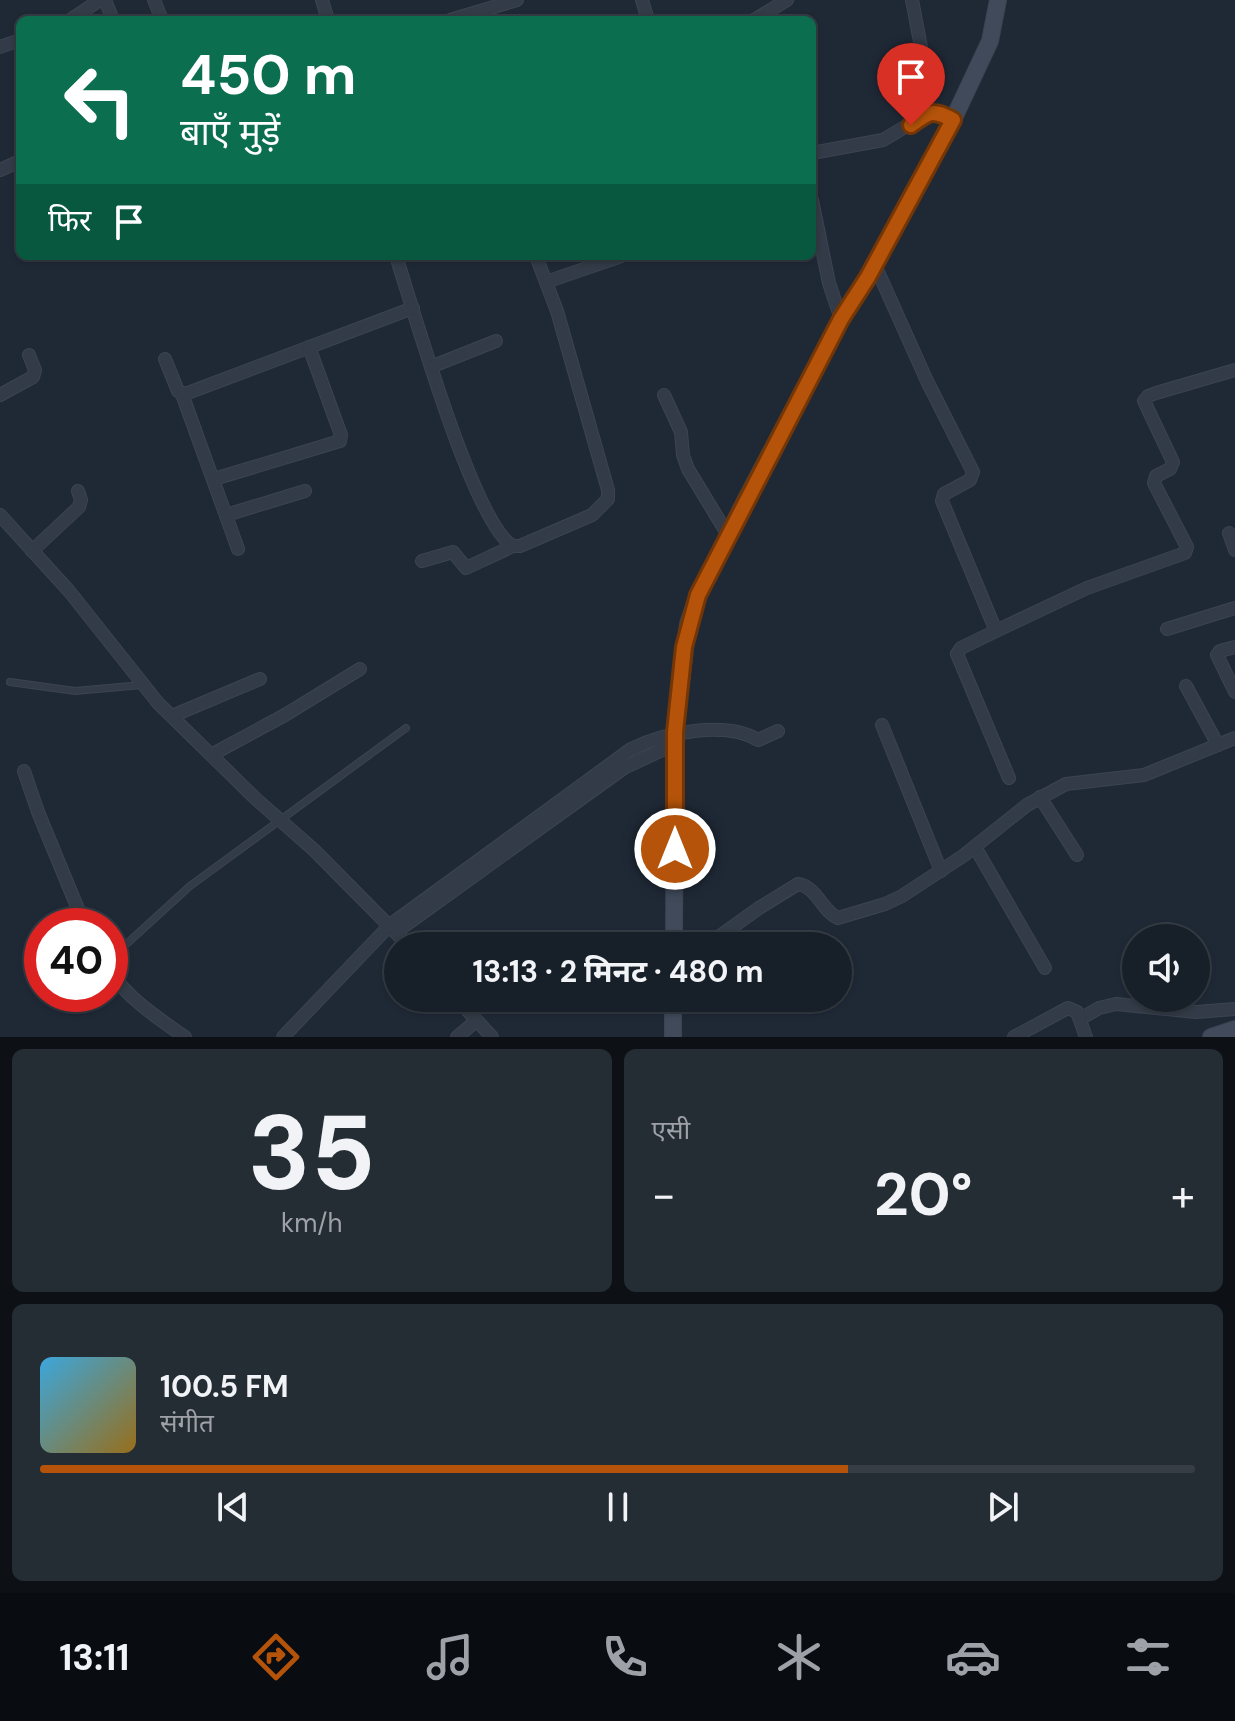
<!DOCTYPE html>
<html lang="hi">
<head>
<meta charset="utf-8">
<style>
	:root { --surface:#171f28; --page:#242c34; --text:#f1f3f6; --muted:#9ea2a8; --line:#363d45; --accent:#b45309 }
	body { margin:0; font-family:"DM Sans","Noto Sans Devanagari",sans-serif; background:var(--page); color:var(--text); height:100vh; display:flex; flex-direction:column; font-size:30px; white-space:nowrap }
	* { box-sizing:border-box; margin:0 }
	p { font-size:26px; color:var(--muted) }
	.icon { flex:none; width:44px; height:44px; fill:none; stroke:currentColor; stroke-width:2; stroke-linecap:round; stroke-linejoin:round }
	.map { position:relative; height:1037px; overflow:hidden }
	.drawer { display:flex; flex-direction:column; gap:12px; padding:12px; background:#0d1116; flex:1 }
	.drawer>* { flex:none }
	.top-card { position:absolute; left:16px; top:16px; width:800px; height:244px; border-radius:12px; box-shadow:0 2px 6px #0004,0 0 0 2px var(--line); background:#0b6e4f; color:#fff; overflow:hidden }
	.tools { position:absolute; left:1122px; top:924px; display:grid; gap:16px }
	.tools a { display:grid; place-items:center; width:88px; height:88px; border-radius:50%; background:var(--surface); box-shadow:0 2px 6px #0004,0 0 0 2px var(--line); font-size:40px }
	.speed { position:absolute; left:24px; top:908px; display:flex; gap:16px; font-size:40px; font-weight:700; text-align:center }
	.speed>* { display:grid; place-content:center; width:104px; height:104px; border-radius:50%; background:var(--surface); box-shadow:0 2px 6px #0004,0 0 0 2px var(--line); line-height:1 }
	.speed .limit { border:12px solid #d22; background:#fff; color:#111 }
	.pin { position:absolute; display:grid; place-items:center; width:68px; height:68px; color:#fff; margin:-82px -34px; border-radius:50% 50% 50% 0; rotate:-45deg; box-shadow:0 0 8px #0007 }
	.pin .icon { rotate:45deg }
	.me { position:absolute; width:88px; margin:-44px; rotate:0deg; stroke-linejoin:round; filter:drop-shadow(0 0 6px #0008) }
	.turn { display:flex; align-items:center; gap:28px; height:168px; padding:0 32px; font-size:36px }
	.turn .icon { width:104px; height:104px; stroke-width:2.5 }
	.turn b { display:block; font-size:56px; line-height:68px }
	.then { display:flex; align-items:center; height:76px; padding:0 32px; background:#0003; gap:16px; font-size:30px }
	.big { font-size:60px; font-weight:700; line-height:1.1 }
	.drawer .card { flex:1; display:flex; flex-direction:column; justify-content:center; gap:12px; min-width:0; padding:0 28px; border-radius:12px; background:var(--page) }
	.drawer .dial { align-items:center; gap:0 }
	.dial b { font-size:104px; line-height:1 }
	.song { display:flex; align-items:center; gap:24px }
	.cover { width:96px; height:96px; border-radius:12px; background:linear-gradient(135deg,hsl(200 70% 55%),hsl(40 70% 35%)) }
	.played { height:8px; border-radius:4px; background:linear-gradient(90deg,var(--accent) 70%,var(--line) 70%) }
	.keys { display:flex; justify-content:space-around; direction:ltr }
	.heat { display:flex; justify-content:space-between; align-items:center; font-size:44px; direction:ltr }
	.drawer .tiles { flex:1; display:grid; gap:12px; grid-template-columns:1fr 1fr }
	.card:last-child { grid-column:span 2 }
	.trip { position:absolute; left:384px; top:932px; width:468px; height:80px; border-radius:40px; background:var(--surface); box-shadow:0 2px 6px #0004,0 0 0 2px var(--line); font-weight:700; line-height:80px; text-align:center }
	.menu { display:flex; height:128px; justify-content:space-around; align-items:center; background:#090c10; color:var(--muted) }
	.menu .icon { width:56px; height:56px }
	.menu .current { color:var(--accent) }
	.menu b { font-size:36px; color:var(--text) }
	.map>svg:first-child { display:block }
</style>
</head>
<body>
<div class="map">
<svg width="1235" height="1037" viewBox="0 0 1235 1037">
	<rect width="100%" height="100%" fill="#1f2936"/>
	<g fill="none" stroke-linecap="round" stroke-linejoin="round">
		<defs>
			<g id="lane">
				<polyline points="10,682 75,691 142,685"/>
				<polyline points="110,959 190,886 406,728"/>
			</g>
			<g id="street">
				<polyline points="105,0 113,20"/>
				<polyline points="154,0 162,20"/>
				<polyline points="322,0 328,20"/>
				<polyline points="642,0 648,20"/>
				<polyline points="912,0 926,73"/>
				<polyline points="70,20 100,0"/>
				<polyline points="450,20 517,0"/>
				<polyline points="754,20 787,0"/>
				<polyline points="0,47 20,40"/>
				<polyline points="812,153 883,140 930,112 940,113 953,120"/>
				<polyline points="0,170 20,161"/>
				<polyline points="812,200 829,283 841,319"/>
				<path d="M396 256C413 308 474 525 513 546H520L592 515 608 499V490L557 311 536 256"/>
				<polyline points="875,265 927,381 973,472 970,480 944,494 942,501 996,631 961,648 957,654 1009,778"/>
				<polyline points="546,282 622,256"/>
				<polyline points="165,359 178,391 185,394 413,308"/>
				<polyline points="433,366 496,341"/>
				<polyline points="182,394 238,549"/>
				<polyline points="0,395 33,377 35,370 29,355"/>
				<polyline points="664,395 681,432 683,455 688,469 728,535"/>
				<polyline points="214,479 340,441 341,435 309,347"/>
				<polyline points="0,515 69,591 158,703 256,799 314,850 409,946"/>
				<polyline points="226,515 305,491"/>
				<polyline points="1229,533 1235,550"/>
				<polyline points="32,551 79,507 81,500 78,491"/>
				<polyline points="422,561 453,552 466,568 513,546"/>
				<polyline points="1167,629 1235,608"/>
				<polyline points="996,631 1087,588 1185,553 1187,547 1154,483 1156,476 1170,469 1173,462 1144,401 1148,396 1156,393 1235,370"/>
				<polyline points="1235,647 1220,651 1217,655 1235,692"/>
				<polyline points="1186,686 1218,745"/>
				<polyline points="172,716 260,679"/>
				<polyline points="882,725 941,871"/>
				<polyline points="211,755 285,715 360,669"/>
				<polyline points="24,771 38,812 85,926"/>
				<polyline points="1040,797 1077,855"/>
				<polyline points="975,847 1045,968"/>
				<polyline points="396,932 624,768 675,744"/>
				<path d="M706 946 759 908 798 884C817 887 822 911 838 918L885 904 902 896 963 856 1027 805 1066 784 1144 775 1235 738"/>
				<path d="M110 971C127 998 159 1019 185 1037"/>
				<polyline points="456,998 492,1037"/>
				<polyline points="1080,1019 1099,1008 1116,1004 1196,1012 1235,1009"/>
				<path d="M283 1037 390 925 631 749C664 733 725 720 758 740L778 731"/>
				<polyline points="457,1037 476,1021"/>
				<polyline points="1014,1037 1068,1008 1077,1012 1086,1037"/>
			</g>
			<g id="secondary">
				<polyline points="674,946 675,732 688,624 698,595 746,499 841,319 868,277 953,120 990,41 998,0"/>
				<polyline points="673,1037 673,998"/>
				<polyline points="1211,1037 1235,1029"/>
			</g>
		</defs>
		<use href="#lane" stroke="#3c4450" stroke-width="8"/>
		<use href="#street" stroke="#3c4450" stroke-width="14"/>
		<use href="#secondary" stroke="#3c4450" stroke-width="18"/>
		<use href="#lane" stroke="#323b47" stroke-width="6"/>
		<use href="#street" stroke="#323b47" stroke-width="12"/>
		<use href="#secondary" stroke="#404a5a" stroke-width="16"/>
	</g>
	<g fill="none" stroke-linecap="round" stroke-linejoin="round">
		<defs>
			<path id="route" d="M675 849V732L684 647 698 595 841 319 868 277 953 120C932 109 930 111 911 125"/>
		</defs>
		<use href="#route" stroke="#753606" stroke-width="20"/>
		<use href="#route" stroke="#b45309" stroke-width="14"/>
	</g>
</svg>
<div class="tools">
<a><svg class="icon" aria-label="sound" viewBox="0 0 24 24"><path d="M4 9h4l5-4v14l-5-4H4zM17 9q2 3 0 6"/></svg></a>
</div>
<div class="speed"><div class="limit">40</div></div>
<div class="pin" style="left:911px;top:125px;background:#d93025"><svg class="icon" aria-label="arrive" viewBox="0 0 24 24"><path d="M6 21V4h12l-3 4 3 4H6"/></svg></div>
<svg class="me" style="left:675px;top:849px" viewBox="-20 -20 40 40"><circle r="17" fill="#b45309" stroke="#fff" stroke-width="3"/><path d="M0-11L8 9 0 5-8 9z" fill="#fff"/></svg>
<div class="trip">13:13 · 2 मिनट · 480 m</div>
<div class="top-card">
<div class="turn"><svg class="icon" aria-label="left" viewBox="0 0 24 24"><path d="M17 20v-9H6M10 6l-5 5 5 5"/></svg><div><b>450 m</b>बाएँ मुड़ें</div></div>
<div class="then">फिर<svg class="icon" aria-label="arrive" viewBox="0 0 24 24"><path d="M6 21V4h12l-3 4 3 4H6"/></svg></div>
</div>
</div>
<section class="drawer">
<div class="tiles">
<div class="card dial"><b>35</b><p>km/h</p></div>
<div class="card"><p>एसी</p>
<div class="heat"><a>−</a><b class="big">20°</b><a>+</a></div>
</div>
<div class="card">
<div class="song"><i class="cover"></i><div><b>100.5 FM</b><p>संगीत</p></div></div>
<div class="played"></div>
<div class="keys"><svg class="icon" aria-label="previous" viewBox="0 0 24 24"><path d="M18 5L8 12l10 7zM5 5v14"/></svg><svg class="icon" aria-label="pause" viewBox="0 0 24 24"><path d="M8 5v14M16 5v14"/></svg><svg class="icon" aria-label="next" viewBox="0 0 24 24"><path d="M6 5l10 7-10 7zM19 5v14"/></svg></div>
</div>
</div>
</section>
<nav class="menu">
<b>13:11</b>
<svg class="icon current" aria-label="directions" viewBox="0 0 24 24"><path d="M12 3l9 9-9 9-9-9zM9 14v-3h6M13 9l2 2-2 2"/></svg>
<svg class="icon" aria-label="music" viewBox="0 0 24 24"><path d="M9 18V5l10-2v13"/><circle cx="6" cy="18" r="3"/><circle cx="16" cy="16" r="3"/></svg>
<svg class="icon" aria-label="phone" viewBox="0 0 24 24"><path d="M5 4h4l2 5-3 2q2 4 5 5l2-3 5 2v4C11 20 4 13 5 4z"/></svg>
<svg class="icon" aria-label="climate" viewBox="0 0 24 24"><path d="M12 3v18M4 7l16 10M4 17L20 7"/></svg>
<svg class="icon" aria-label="car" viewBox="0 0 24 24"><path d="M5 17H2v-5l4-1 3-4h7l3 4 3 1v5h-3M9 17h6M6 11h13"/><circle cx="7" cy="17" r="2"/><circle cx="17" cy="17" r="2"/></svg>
<svg class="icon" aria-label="filters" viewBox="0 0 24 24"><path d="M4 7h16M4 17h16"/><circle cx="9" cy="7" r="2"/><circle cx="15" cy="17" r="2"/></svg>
</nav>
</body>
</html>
